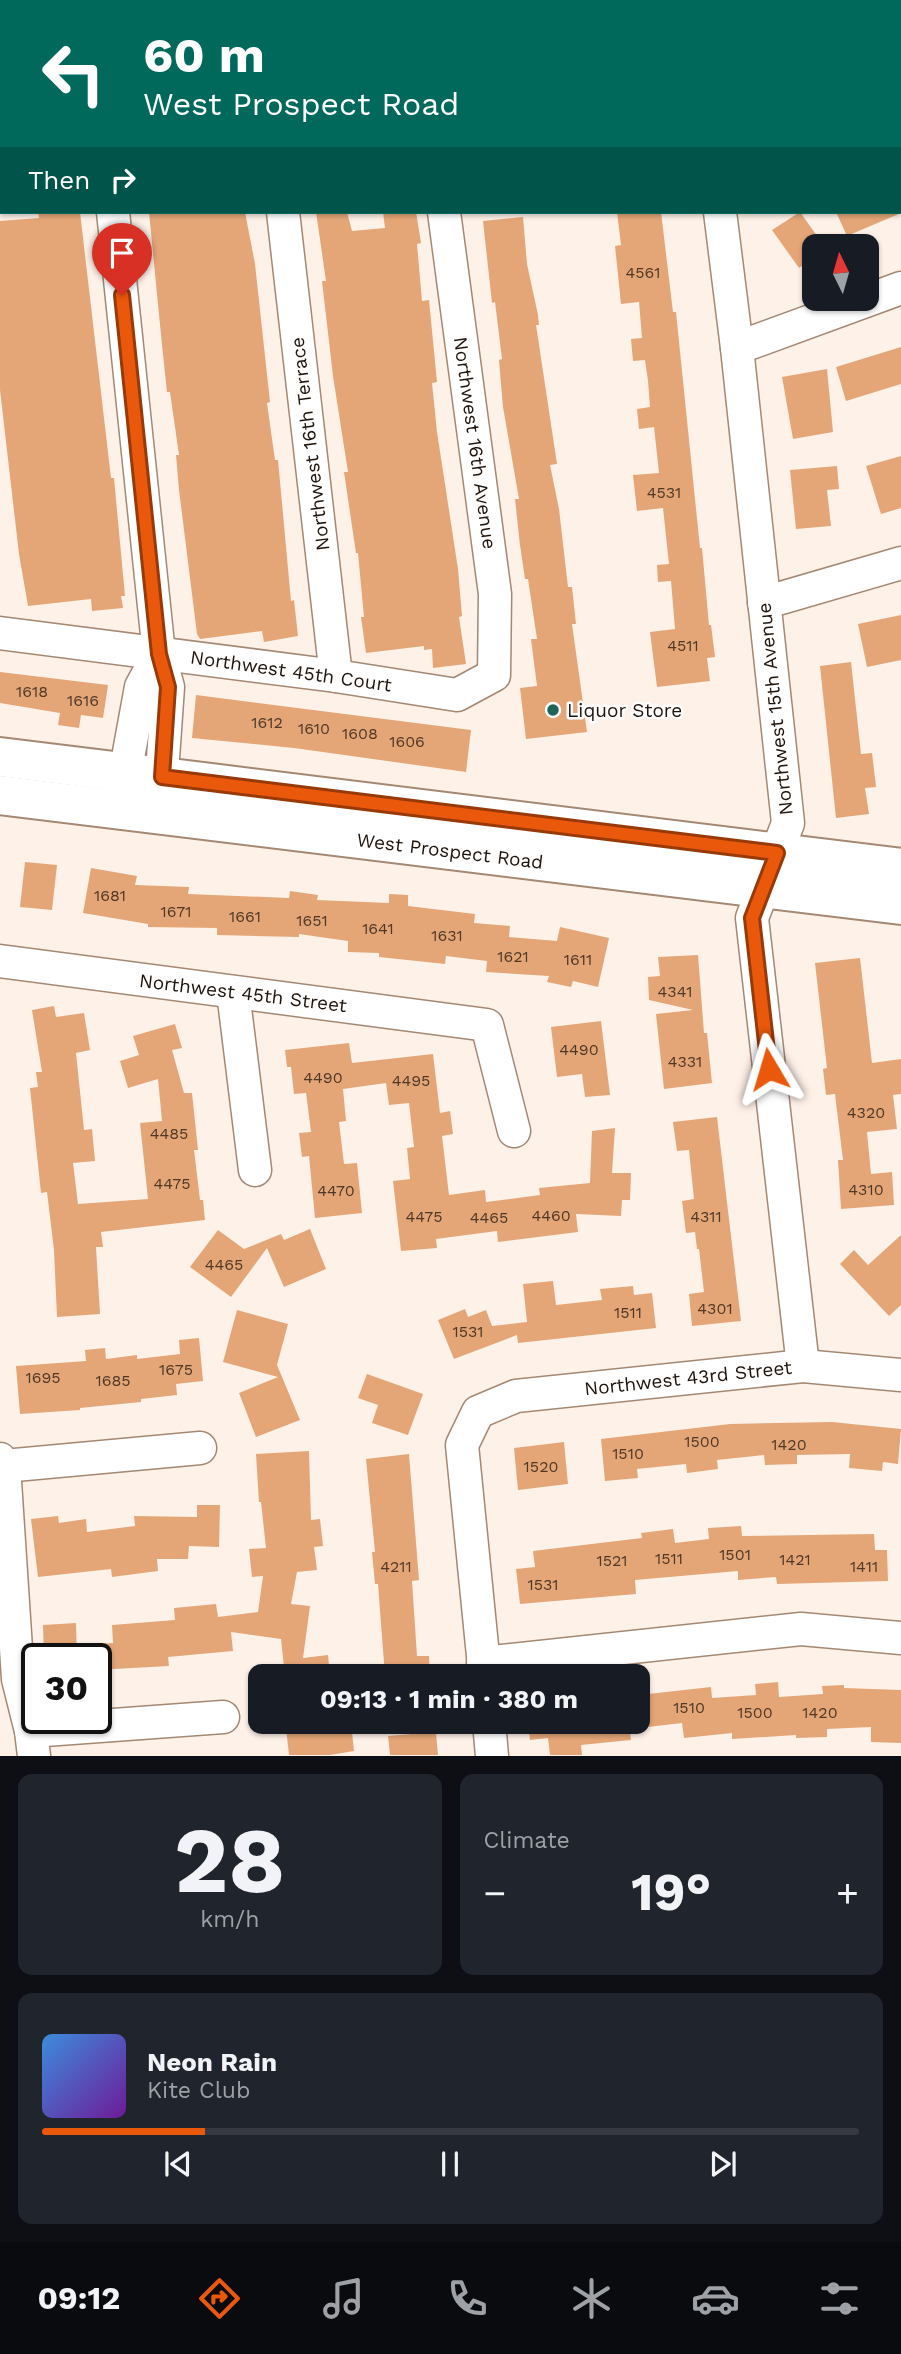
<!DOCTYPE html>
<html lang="en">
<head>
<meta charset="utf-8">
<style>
	:root { --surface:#171b24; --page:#20242c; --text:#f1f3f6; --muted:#9ea1a6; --line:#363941; --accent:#ea580c }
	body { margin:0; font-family:"Work Sans",sans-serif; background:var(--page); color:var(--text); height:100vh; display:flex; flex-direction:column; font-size:26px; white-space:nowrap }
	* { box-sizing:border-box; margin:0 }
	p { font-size:23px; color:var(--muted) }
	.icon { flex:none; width:38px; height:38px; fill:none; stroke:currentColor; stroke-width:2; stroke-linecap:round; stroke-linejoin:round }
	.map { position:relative; height:1756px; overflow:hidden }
	.sheet { display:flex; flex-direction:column; gap:18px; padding:18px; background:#0d0f14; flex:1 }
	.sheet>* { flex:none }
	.hud { position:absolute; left:0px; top:0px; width:901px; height:214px; box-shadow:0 2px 5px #0004; background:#00695c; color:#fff; overflow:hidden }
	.needle { width:46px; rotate:355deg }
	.fabs { position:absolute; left:802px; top:234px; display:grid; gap:14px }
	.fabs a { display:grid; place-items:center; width:77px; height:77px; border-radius:14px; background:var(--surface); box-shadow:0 2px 5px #0004; font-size:35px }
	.speed { position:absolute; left:21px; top:1643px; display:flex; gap:14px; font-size:35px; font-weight:700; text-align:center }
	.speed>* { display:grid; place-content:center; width:91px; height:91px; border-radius:50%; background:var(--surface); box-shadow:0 2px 5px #0004; line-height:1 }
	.speed .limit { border:4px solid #111; border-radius:10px; background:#fff; color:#111 }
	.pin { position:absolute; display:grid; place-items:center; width:60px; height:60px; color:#fff; margin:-72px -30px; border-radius:50% 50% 50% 0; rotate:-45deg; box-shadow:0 0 7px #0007 }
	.pin .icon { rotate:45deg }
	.me { position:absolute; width:77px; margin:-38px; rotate:353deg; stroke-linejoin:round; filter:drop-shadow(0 0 5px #0008) }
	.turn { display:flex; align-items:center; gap:24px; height:147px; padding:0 28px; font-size:32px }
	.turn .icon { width:91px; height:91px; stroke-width:2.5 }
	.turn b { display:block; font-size:49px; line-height:60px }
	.then { display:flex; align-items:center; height:66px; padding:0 28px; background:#0003; gap:14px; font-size:26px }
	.big { font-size:52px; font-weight:700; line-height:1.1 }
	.sheet .card { flex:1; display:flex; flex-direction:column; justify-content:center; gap:10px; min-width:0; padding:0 24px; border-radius:14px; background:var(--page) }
	.sheet .dial { align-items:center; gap:0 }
	.dial b { font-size:91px; line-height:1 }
	.song { display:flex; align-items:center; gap:21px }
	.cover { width:84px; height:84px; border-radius:10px; background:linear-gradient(135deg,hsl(210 70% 55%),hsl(280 70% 35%)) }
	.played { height:7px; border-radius:4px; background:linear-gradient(90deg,var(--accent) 20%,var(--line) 20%) }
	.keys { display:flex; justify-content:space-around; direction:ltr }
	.heat { display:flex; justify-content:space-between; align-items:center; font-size:38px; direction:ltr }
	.sheet .tiles { flex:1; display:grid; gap:18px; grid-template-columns:1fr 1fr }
	.card:last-child { grid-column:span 2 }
	.trip { position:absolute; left:248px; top:1664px; width:402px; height:70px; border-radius:14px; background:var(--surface); box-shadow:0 2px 5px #0004; font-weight:700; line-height:70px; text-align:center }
	.tab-bar { display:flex; height:112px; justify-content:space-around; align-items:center; background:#090b0e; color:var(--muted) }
	.tab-bar .icon { width:49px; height:49px }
	.tab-bar .selected { color:var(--accent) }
	.tab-bar b { font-size:32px; color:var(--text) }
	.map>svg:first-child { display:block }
</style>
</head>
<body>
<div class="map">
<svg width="901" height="1756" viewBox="0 0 901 1756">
	<rect width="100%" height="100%" fill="#fef1e8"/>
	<g fill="#e5a677">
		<polygon points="38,212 80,212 111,478 114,478 125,596 121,596 123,608 92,611 91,599 28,606 19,554 0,390 0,221 39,218"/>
		<polygon points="149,212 245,212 255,264 270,402 267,403 275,460 278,460 291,601 294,600 298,636 264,642 262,631 200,639 197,634 179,490 176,455 179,455 170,392 167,392 162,345"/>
		<polygon points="316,212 347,212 352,231 385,228 383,212 416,212 421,243 417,244 422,301 429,300 437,382 432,383 437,432 458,569 462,616 459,617 466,664 433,668 432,649 424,650 424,646 366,653 361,617 364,617 358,553 356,553 344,472 348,472 333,376 322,281 326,281"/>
		<polygon points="617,212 661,212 673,312 676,312 700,548 702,548 709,625 711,625 715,657 707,658 710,681 657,687 650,632 675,629 671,581 658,582 657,565 669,564 663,508 637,511 633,475 659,473 654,427 639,429 637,409 650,407 648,381 645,360 633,361 631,339 642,338 639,302 621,304 615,246 621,245"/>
		<polygon points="800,212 825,247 814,247 814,257 799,268 772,230"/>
		<polygon points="836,212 901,212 901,213 847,236"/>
		<polygon points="523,217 527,264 538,315 539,325 536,325 557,464 550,465 559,509 568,587 572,587 576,624 572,624 587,732 526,739 520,688 537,686 531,639 537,639 528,579 525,579 520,545 515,499 519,499 503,407 499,360 502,359 495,302 492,303 483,221"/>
		<polygon points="901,347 901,384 846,401 836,367"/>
		<polygon points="827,369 833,432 793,439 782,377"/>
		<polygon points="901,456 901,508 881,514 866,466"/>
		<polygon points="837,466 839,489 827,490 831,526 796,529 790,470"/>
		<polygon points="901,615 901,660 867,667 858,624"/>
		<polygon points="851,662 861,754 872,753 876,787 865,788 869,814 836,818 820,666"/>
		<polygon points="0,672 108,685 103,718 81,715 79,728 58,725 60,713 0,703"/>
		<polygon points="196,695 471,730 466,772 294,748 192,738"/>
		<polygon points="25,862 57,865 52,910 20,907"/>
		<polygon points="91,868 137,876 135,885 189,887 188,894 289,898 290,891 318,895 317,900 389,903 389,894 408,895 408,906 475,914 474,923 510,926 509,937 557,941 560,927 609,938 598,987 573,981 571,987 547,982 549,976 486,972 487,961 446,956 445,964 379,957 379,953 348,952 348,941 299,934 299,937 217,935 217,928 148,927 148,924 83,913"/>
		<polygon points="698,955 704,1033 707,1033 712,1083 664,1089 656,1014 693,1010 649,1000 648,977 660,976 658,957"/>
		<polygon points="860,958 872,1063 901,1059 901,1094 893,1095 897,1129 867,1132 871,1174 892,1172 894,1205 841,1209 838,1160 843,1160 835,1094 826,1095 823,1069 827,1068 815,963"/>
		<polygon points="54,1006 56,1017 84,1013 90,1050 76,1053 84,1130 92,1129 95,1161 73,1163 78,1204 148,1199 140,1123 162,1121 158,1079 128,1088 120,1061 139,1055 133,1036 175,1024 182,1048 172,1050 184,1093 192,1093 198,1150 194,1150 200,1200 203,1200 205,1220 101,1232 103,1247 96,1247 100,1314 57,1317 54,1250 47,1192 41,1193 30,1088 38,1087 36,1072 42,1072 32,1010"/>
		<polygon points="601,1021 610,1095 585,1097 582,1074 557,1077 551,1027"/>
		<polygon points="349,1043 352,1063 433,1054 440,1113 450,1111 453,1134 442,1136 449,1195 485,1190 486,1202 540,1195 539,1188 590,1183 592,1131 615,1128 612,1173 631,1173 630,1200 622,1200 621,1216 576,1214 578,1232 498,1242 497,1231 436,1239 437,1248 401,1251 393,1181 410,1179 407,1148 414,1147 409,1103 389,1105 386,1083 343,1089 346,1121 339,1122 344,1164 357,1163 362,1213 315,1218 309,1156 302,1157 299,1133 311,1132 306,1093 294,1094 291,1067 287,1067 285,1050"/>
		<polygon points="717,1117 741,1321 692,1326 689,1294 704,1292 699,1249 697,1249 695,1232 686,1233 682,1201 694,1199 689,1150 677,1151 673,1122"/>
		<polygon points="310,1229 326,1269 284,1287 267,1248 231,1297 190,1267 218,1230 244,1249 281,1234 284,1240"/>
		<polygon points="901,1235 901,1305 889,1316 840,1264 854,1250 868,1265"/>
		<polygon points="553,1281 556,1305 602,1300 600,1289 633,1286 634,1295 652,1293 656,1328 518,1343 517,1335 454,1359 438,1320 465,1309 468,1317 486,1310 492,1326 527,1322 523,1284"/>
		<polygon points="237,1310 288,1324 277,1365 300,1420 256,1437 239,1393 278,1377 223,1362"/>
		<polygon points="199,1338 203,1381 176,1384 177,1395 141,1399 141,1402 80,1408 80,1410 20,1414 16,1366 86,1361 85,1350 105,1348 106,1359 137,1355 137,1359 180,1354 179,1340"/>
		<polygon points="367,1374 423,1394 408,1435 372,1423 378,1405 358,1398"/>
		<polygon points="832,1422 901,1429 898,1464 883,1462 882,1471 849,1468 850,1454 797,1455 797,1464 765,1465 764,1455 717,1460 718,1469 687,1473 686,1464 637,1469 638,1478 605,1481 601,1439 730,1424"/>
		<polygon points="564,1442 568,1484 518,1490 514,1448"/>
		<polygon points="309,1451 311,1520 320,1519 323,1546 314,1547 317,1570 297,1572 291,1604 310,1606 303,1658 328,1655 330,1676 285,1676 281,1639 231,1632 233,1651 168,1657 169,1666 96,1670 96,1644 113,1643 112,1625 175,1620 174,1608 216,1604 218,1617 258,1612 263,1576 252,1577 249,1549 266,1548 261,1502 259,1502 256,1454"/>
		<polygon points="409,1454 419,1580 412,1581 417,1656 429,1656 430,1676 385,1676 378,1584 375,1584 372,1552 375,1552 366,1459"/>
		<polygon points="197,1505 220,1505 219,1547 189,1546 188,1559 157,1559 158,1571 112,1577 111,1569 38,1577 31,1519 58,1516 59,1523 86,1519 87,1532 135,1526 134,1516 197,1517"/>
		<polygon points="741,1526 742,1536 874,1534 875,1550 887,1550 888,1581 777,1584 776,1577 738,1580 738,1571 635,1580 636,1594 520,1604 516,1569 535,1567 533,1551 642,1538 641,1533 673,1529 675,1543 709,1539 708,1528"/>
		<polygon points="76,1623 77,1659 44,1659 43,1625"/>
		<polygon points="778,1682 779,1697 823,1694 822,1686 844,1685 844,1688 901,1690 901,1743 871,1742 871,1727 827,1729 827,1737 796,1738 796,1735 732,1739 732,1733 684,1738 682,1723 639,1728 639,1695 711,1687 712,1698 756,1695 755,1684"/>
		<polygon points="342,1722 351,1722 354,1751 330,1755 289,1755 286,1728"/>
		<polygon points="411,1722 435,1722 438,1755 390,1755 388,1736 412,1734"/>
		<polygon points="528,1722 629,1722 631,1740 581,1745 582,1755 550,1755 548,1738 530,1740"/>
	</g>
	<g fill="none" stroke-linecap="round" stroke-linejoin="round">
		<defs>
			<g id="minor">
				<polyline points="91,0 92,2"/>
				<polyline points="259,0 259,2"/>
				<polyline points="416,0 416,2"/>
				<polyline points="693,0 693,2"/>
				<polyline points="900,11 901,11"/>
				<polyline points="113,212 159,654 168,687 160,801"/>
				<polyline points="283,212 336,676"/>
				<polyline points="720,212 737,348 788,823 752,918 803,1366"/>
				<polyline points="737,348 901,288"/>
				<polyline points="764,603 901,563"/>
				<polyline points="0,633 336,676 457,695 494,675 495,594 444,212"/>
				<polyline points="121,796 141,687 159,654"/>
				<polyline points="0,961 487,1025 514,1131"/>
				<polyline points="233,992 255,1170"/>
				<polyline points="0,1459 4,1466 18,1679 31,1731 34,1756"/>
				<polyline points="4,1466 200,1448"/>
				<polyline points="483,1663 801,1629 901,1638"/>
				<polyline points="485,1676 462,1445 478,1412 516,1396 803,1366 901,1375"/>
				<polyline points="489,1722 492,1756"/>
				<polyline points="31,1731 223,1717"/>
			</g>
			<g id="major">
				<polyline points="0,757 901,868"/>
				<polyline points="0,795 901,905"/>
			</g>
		</defs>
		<use href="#minor" stroke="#a48873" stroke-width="35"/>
		<use href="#major" stroke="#a48873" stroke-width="42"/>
		<use href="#minor" stroke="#fff" stroke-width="32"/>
		<use href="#major" stroke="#fff" stroke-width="38"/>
	</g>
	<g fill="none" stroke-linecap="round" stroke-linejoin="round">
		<defs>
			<polyline id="route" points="122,295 159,654 168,687 162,777 777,853 752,918 769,1069"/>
		</defs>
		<use href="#route" stroke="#983908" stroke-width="18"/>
		<use href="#route" stroke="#ea580c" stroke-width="12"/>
	</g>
	<circle fill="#1f6557" stroke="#fff" stroke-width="2.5" cx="553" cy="710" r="7"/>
	<g text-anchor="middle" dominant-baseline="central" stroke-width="5" stroke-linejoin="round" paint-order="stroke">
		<g font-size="16" fill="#503827">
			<text x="643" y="272">4561</text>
			<text x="664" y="492">4531</text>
			<text x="683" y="645">4511</text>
			<text x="32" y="691">1618</text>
			<text x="83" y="700">1616</text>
			<text x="267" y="722">1612</text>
			<text x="314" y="728">1610</text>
			<text x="360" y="733">1608</text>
			<text x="407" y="741">1606</text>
			<text x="110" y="895">1681</text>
			<text x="176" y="911">1671</text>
			<text x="245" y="916">1661</text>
			<text x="312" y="920">1651</text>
			<text x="378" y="928">1641</text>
			<text x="447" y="935">1631</text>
			<text x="513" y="956">1621</text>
			<text x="578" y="959">1611</text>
			<text x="675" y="991">4341</text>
			<text x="579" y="1049">4490</text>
			<text x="685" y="1061">4331</text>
			<text x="323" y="1077">4490</text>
			<text x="411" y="1080">4495</text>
			<text x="866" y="1112">4320</text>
			<text x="169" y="1133">4485</text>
			<text x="172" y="1183">4475</text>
			<text x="866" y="1189">4310</text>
			<text x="336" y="1190">4470</text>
			<text x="551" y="1215">4460</text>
			<text x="424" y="1216">4475</text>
			<text x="706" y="1216">4311</text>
			<text x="489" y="1217">4465</text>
			<text x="224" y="1264">4465</text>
			<text x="715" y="1308">4301</text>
			<text x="628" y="1312">1511</text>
			<text x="468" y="1331">1531</text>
			<text x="176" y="1369">1675</text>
			<text x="43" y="1377">1695</text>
			<text x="113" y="1380">1685</text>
			<text x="702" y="1441">1500</text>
			<text x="789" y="1444">1420</text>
			<text x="628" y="1453">1510</text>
			<text x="541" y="1466">1520</text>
			<text x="735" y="1554">1501</text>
			<text x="669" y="1558">1511</text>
			<text x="795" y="1559">1421</text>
			<text x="612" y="1560">1521</text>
			<text x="396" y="1566">4211</text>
			<text x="864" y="1566">1411</text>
			<text x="543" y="1584">1531</text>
			<text x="689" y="1707">1510</text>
			<text x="755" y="1712">1500</text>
			<text x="820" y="1712">1420</text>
		</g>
		<g font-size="19" fill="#1e140c" stroke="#fff">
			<text transform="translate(475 443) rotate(82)">Northwest 16th Avenue</text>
			<text transform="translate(310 444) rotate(-97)">Northwest 16th Terrace</text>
			<text transform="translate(291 671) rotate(8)">Northwest 45th Court</text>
			<text transform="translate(775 709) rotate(-96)">Northwest 15th Avenue</text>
			<text transform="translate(450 851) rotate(7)">West Prospect Road</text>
			<text transform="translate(243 993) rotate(7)">Northwest 45th Street</text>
			<text transform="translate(688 1378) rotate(-6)">Northwest 43rd Street</text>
		</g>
		<g font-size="19" fill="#1e140c" stroke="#fff" text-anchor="start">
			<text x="567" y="710">Liquor Store</text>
		</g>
	</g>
</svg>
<div class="fabs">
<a><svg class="needle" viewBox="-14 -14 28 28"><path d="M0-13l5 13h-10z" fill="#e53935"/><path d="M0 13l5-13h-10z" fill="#9ea1a6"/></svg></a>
</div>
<div class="speed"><div class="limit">30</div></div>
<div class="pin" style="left:122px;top:295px;background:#d93025"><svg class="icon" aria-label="arrive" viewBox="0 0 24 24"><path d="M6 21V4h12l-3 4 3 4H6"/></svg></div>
<svg class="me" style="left:769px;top:1069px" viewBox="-20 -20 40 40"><path d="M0-17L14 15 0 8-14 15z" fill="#ea580c" stroke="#fff" stroke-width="4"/></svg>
<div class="trip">09:13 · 1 min · 380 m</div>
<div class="hud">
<div class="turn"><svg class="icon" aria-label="left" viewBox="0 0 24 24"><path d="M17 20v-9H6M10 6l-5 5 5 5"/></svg><div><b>60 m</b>West Prospect Road</div></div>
<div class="then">Then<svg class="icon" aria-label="right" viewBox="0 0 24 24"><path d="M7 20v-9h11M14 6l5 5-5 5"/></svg></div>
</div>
</div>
<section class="sheet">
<div class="tiles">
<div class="card dial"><b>28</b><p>km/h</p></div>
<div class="card"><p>Climate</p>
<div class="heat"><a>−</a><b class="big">19°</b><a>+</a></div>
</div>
<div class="card">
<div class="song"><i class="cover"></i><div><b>Neon Rain</b><p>Kite Club</p></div></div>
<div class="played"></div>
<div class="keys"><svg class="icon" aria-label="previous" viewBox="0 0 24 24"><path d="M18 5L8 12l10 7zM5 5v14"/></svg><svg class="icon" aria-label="pause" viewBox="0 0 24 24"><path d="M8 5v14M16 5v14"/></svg><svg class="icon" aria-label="next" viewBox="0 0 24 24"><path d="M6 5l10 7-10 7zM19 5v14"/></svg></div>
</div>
</div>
</section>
<nav class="tab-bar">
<b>09:12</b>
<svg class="icon selected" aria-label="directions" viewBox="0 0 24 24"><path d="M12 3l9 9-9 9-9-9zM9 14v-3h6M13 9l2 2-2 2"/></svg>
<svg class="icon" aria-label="music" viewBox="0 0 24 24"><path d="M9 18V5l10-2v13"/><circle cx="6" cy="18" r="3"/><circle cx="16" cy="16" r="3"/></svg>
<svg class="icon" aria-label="phone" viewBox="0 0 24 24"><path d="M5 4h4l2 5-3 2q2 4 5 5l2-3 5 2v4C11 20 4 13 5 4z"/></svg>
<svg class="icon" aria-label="climate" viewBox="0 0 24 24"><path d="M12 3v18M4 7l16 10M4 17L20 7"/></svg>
<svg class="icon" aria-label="car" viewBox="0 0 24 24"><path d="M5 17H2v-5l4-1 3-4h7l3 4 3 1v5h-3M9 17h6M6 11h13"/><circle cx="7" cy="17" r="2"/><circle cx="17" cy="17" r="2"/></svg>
<svg class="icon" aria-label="filters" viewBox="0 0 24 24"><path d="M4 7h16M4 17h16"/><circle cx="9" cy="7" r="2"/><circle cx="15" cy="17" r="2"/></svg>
</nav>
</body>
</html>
